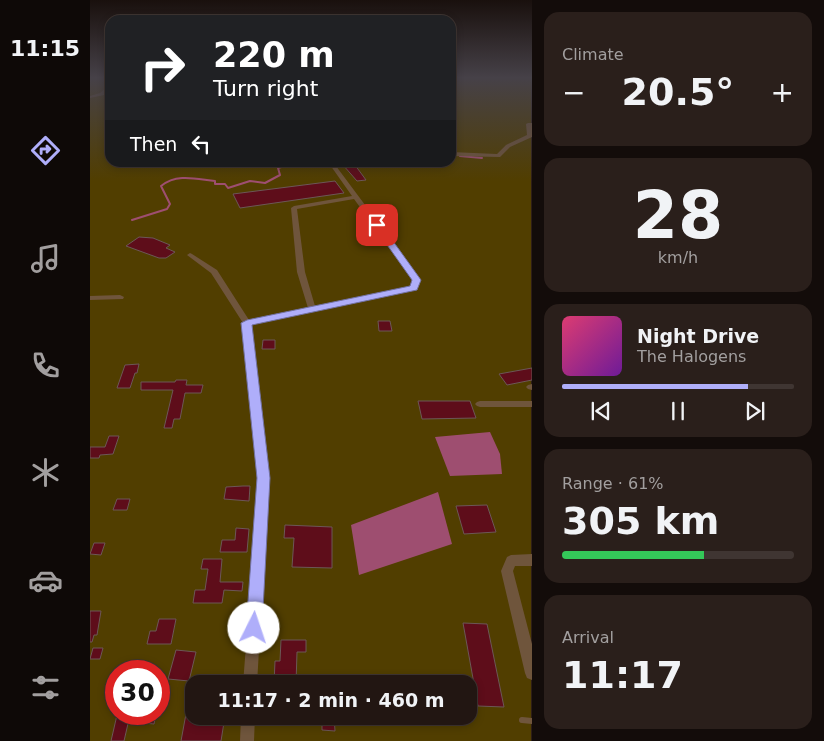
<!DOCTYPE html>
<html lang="en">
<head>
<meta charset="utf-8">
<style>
	:root { --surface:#221612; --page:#2a1f1b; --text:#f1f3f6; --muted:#a29f9f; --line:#3f3532; --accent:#afaefa }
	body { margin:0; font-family:"DejaVu Sans",sans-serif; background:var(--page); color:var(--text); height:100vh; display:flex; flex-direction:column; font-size:19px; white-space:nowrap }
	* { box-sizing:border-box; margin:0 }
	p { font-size:16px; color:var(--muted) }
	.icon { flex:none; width:28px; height:28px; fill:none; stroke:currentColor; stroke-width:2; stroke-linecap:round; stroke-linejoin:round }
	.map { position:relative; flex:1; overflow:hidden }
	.drawer { display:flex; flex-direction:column; gap:12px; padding:12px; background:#130c0a; width:292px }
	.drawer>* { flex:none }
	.guide { position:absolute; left:15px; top:15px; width:351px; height:152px; border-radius:15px; box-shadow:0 2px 8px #0003,0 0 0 1px var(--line); background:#202124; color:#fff; overflow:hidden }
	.speed { position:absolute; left:15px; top:660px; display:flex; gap:10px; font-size:25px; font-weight:700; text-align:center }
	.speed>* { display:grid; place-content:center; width:65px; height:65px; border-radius:50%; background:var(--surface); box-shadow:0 2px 8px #0003,0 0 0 1px var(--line); line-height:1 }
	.speed .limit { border:8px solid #d22; background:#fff; color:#111 }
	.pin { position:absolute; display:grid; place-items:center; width:42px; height:42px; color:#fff; margin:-21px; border-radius:10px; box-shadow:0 2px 8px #0006 }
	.me { position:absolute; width:55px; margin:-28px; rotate:4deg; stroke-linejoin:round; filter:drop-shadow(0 0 4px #0008) }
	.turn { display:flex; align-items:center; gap:18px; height:105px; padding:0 25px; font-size:22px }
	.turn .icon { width:65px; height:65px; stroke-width:2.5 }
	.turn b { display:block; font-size:35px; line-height:42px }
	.then { display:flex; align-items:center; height:48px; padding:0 25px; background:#0003; gap:10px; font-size:19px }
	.big { font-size:38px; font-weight:700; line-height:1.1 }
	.drawer .card { flex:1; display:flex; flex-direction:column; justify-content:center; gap:8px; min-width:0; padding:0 18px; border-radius:15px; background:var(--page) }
	.drawer .dial { align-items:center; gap:0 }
	.dial b { font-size:65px; line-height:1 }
	.song { display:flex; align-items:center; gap:15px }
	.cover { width:60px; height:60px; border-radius:8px; background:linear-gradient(135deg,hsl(340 70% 55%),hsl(280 70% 35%)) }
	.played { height:5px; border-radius:2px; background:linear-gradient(90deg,var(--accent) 80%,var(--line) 80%) }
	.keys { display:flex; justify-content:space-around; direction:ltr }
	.heat { display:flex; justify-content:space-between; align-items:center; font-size:28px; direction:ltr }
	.charge { height:8px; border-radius:4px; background:linear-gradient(90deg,#34c759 61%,var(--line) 0) }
	.trip { position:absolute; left:95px; top:675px; width:292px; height:50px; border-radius:15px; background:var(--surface); box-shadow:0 2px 8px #0003,0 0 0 1px var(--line); font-weight:700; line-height:50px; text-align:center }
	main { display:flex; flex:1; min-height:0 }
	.tab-bar { display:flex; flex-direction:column; width:90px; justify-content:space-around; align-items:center; background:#0e0907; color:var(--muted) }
	.tab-bar .icon { width:35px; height:35px }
	.tab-bar .active { color:var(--accent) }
	.tab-bar b { font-size:22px; color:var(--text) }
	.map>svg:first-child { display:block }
</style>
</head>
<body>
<main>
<nav class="tab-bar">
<b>11:15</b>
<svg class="icon active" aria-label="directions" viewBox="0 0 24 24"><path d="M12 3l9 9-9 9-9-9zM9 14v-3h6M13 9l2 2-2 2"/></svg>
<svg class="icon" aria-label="music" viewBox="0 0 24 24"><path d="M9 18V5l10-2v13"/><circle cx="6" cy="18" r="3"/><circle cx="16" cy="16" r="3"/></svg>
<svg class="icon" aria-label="phone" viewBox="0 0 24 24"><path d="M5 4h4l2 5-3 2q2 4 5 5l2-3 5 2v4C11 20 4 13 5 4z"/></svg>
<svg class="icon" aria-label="climate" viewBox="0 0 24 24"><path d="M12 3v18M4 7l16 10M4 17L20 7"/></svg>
<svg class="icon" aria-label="car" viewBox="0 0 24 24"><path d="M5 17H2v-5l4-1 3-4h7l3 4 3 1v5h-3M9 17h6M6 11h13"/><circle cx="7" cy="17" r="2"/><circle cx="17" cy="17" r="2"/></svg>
<svg class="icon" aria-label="filters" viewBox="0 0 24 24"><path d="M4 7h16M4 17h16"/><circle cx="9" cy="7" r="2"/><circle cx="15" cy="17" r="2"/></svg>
</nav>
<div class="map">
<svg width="442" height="741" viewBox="0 0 442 741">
	<rect width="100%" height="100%" fill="#2e1e18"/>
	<path fill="#513e00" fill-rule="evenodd" d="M0 77H20V162H361V77H441V741H0ZM26 671H69V714H26ZM104 684H379V716H104Z"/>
	<g fill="#9e4e70">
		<polygon points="400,432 410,454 412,474 360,476 345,437"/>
		<polygon points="348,492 362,544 269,575 261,525"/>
	</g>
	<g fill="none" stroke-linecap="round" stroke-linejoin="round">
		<g stroke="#9e4e70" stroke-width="2">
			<polyline points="370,156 392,158"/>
			<path d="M42 220 77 209 80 204 71 186C87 173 106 179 125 181V184H135L138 188 160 181 175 183 190 175 188 168 208 162"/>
		</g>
	</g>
	<g fill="#5e0d1a" stroke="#6c5757">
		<polygon points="253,165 265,165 276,180 267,181"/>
		<polygon points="245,181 254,193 150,208 143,194"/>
		<polygon points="49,237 63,238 80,245 76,248 85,252 76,258 69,258 36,246"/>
		<polygon points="288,321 300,321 302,331 289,331"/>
		<polygon points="173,340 185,340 185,349 172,349"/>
		<polygon points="49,364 47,373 45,373 40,388 27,388 35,365"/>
		<polygon points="442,368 442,380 417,385 409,374"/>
		<polygon points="86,380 97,380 96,385 113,385 111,393 95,393 90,419 84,419 82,428 74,428 83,390 51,390 51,382 85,382"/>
		<polygon points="328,401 380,401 386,418 332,419"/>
		<polygon points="19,436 29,436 23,454 10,455 9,458 0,458 0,447 15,447"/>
		<polygon points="153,486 160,486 159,501 134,499 136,487"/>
		<polygon points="27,499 40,499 37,510 23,510"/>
		<polygon points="397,505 406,532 374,534 366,506"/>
		<polygon points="195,525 242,527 242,568 202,567 204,538 194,538"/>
		<polygon points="146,528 159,529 157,552 130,552 132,540 145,540"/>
		<polygon points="4,543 15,543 11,555 0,554"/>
		<polygon points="113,559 132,559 130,582 153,582 152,591 134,590 132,603 103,603 105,590 115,590 118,569 111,569"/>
		<polygon points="0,611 11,611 7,635 4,635 2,642 0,642"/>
		<polygon points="69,619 86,619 81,644 57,644 60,631 66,631"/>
		<polygon points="373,623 397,624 414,707 388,706"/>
		<polygon points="191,640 216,640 216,652 207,652 206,684 184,684 185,661 190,661"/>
		<polygon points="3,648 13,648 10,659 0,659"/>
		<polygon points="86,650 106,652 99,681 78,679"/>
		<polygon points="227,676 243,676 244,684 227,684"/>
		<polygon points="100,692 104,692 104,716 135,716 131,741 91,741"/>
		<polygon points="45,714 66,714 64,724 43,722"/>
		<polygon points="27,715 40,715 34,741 21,741"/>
		<polygon points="232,716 244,716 245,731 232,730"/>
	</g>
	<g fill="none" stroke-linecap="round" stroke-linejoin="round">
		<polyline stroke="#6f553c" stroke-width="6" points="432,720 442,721"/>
		<g fill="#6f553c" fill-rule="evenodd">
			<polygon points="19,85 20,85 20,88 14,95 0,98 0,96 10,93"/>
			<polygon points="438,123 442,123 442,137 420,147 410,157 361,156 361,152 407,154 416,145 437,135 436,124"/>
			<polygon points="142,162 153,162 144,165"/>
			<path d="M238 162H243L331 280 327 290 161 325 179 478 167 684H153L169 478 153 323 121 273 97 255 100 253 102 254 127 270 159 320 218 308 207 272 201 208 204 206 262 196ZM264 199 323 280 321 286 225 306 215 272 207 209Z"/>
			<polygon points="30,295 34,297 33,299 0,300 0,296"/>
			<polygon points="442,384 442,390 438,389 436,387 438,385"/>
			<polygon points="390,401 442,401 442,407 390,407 387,406 385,404 387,402"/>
			<polygon points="442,554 442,566 425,566 423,571 442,644 442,680 437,678 435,673 411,571 417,557 421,555"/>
			<polygon points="151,716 165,716 164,741 150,741"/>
		</g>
	</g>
	<linearGradient id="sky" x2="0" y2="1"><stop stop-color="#19100d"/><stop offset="0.43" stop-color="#464148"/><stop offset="1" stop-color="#464148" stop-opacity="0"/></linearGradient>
	<rect width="442" height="181" fill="url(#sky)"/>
	<polygon fill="#afaefa" stroke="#7271a2" points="287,222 290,223 331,280 327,290 162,325 180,478 172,628 170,634 164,636 158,634 156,628 167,478 151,323 157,320 320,286 322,280 283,225"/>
</svg>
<div class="speed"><div class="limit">30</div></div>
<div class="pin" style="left:287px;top:225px;background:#d93025"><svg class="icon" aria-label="arrive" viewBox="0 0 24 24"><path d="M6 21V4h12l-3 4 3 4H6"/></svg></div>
<svg class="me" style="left:164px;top:628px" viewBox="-20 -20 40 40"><circle r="19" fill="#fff"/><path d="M0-13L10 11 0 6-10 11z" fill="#afaefa"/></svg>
<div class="trip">11:17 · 2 min · 460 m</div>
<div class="guide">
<div class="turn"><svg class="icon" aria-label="right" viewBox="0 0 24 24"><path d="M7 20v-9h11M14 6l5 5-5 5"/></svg><div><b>220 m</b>Turn right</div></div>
<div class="then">Then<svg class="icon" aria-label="left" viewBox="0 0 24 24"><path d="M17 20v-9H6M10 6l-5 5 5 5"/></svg></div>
</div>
</div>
<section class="drawer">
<div class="card"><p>Climate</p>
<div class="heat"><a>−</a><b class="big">20.5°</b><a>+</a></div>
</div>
<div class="card dial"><b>28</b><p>km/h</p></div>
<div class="card">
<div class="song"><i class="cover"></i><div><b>Night Drive</b><p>The Halogens</p></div></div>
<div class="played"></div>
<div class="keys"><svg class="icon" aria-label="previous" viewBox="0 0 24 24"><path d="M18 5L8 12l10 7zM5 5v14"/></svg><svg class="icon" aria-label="pause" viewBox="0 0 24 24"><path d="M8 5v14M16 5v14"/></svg><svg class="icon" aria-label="next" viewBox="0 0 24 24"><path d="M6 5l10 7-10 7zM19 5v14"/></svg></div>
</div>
<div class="card"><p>Range · 61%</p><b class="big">305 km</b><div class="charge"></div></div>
<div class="card"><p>Arrival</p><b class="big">11:17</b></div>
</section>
</main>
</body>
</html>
